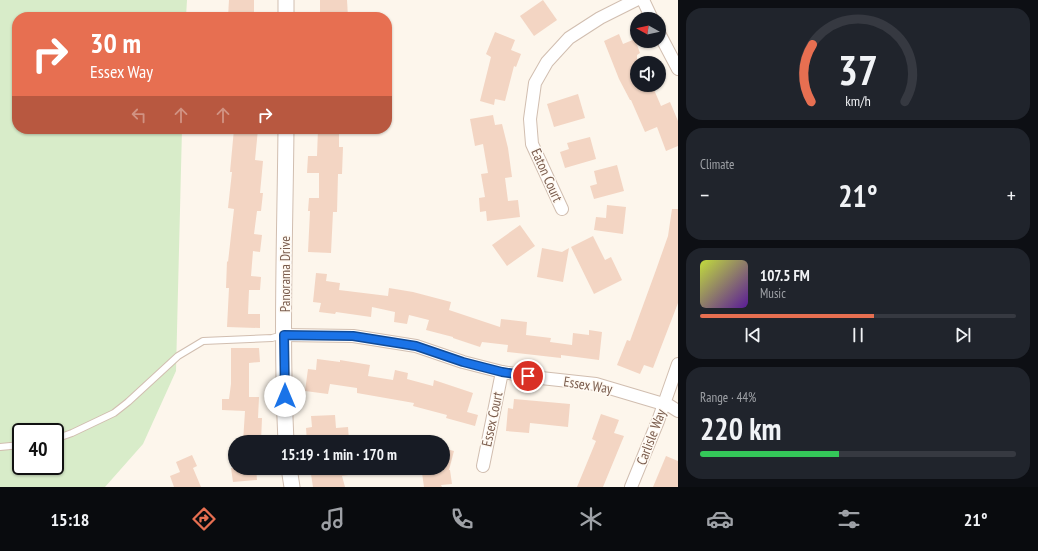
<!DOCTYPE html>
<html lang="en">
<head>
<meta charset="utf-8">
<style>
	:root { --surface:#171b24; --page:#20242c; --text:#f1f3f6; --muted:#9ea1a6; --line:#363941; --accent:#e76f51 }
	body { margin:0; font-family:"PT Sans Narrow",sans-serif; background:var(--page); color:var(--text); height:100vh; display:flex; flex-direction:column; font-size:15px; white-space:nowrap }
	* { box-sizing:border-box; margin:0 }
	p { font-size:13px; color:var(--muted) }
	.icon { flex:none; width:22px; height:22px; fill:none; stroke:currentColor; stroke-width:2; stroke-linecap:round; stroke-linejoin:round }
	.map { position:relative; flex:1; overflow:hidden }
	.details { display:flex; flex-direction:column; gap:8px; padding:8px; background:#0d0f14; width:360px }
	.details>* { flex:none }
	.top-card { position:absolute; left:12px; top:12px; width:380px; height:122px; border-radius:16px; box-shadow:0 1px 3px #0004; background:#e76f51; color:#fff; overflow:hidden }
	.needle { width:26px; rotate:278deg }
	.buttons { position:absolute; left:630px; top:12px; display:grid; gap:8px }
	.buttons a { display:grid; place-items:center; width:36px; height:36px; border-radius:50%; background:var(--surface); box-shadow:0 1px 3px #0004; font-size:20px }
	.speed { position:absolute; left:12px; top:423px; display:flex; gap:8px; font-size:20px; font-weight:700; text-align:center }
	.speed>* { display:grid; place-content:center; width:52px; height:52px; border-radius:50%; background:var(--surface); box-shadow:0 1px 3px #0004; line-height:1 }
	.speed .limit { border:2px solid #111; border-radius:6px; background:#fff; color:#111 }
	.pin { position:absolute; display:grid; place-items:center; width:34px; height:34px; color:#fff; margin:-17px; border:2px solid #fff; border-radius:50%; box-shadow:0 1px 4px #0007 }
	.me { position:absolute; width:44px; margin:-22px; rotate:0deg; stroke-linejoin:round; filter:drop-shadow(0 0 3px #0008) }
	.turn { display:flex; align-items:center; gap:14px; height:84px; padding:0 12px; font-size:18px }
	.turn .icon { width:52px; height:52px; stroke-width:2.5 }
	.turn b { display:block; font-size:28px; line-height:34px }
	.lanes { display:flex; align-items:center; height:38px; padding:0 12px; background:#0003; justify-content:center; gap:20px; direction:ltr }
	.lanes .off { opacity:.35 }
	.big { font-size:30px; font-weight:800; line-height:1.1 }
	.details .widget { flex:1; display:flex; flex-direction:column; justify-content:center; gap:6px; min-width:0; padding:0 14px; border-radius:16px; background:var(--page) }
	.details .dial { align-items:center; gap:0 }
	.dial svg { height:104px; overflow:visible; fill:none; stroke:var(--line); stroke-width:7; stroke-linecap:round; text-anchor:middle }
	.dial text { fill:var(--text); stroke:none }
	.song { display:flex; align-items:center; gap:12px }
	.cover { width:48px; height:48px; border-radius:6px; background:linear-gradient(135deg,hsl(70 70% 55%),hsl(270 70% 35%)) }
	.played { height:4px; border-radius:2px; background:linear-gradient(90deg,var(--accent) 55%,var(--line) 55%) }
	.keys { display:flex; justify-content:space-around; direction:ltr }
	.heat { display:flex; justify-content:space-between; align-items:center; font-size:22px; direction:ltr }
	.charge { height:6px; border-radius:3px; background:linear-gradient(90deg,#34c759 44%,var(--line) 0) }
	.trip { position:absolute; left:228px; top:435px; width:222px; height:40px; border-radius:20px; background:var(--surface); box-shadow:0 1px 3px #0004; font-weight:800; line-height:40px; text-align:center }
	.tab-bar { display:flex; height:64px; justify-content:space-around; align-items:center; background:#090b0e; color:var(--muted) }
	.tab-bar .icon { width:28px; height:28px }
	.tab-bar .active { color:var(--accent) }
	.tab-bar b { font-size:18px; color:var(--text) }
	main { display:flex; flex:1; min-height:0 }
	.map>svg:first-child { display:block }
</style>
</head>
<body>
<main>
<div class="map">
<svg width="678" height="487" viewBox="0 0 678 487">
	<rect width="100%" height="100%" fill="#fdf6ec"/>
	<path fill="#d8ecc9" fill-rule="evenodd" d="M0 0H187L186 17H17V129H182L176 371 143 444 105 487H0ZM21 432H55V466H21Z"/>
	<g fill="#f3d5c3">
		<polygon points="229,0 254,0 254,17 228,17"/>
		<polygon points="320,0 347,0 348,17 320,17"/>
		<polygon points="543,0 557,20 534,36 520,16"/>
		<polygon points="495,32 515,40 511,50 521,54 516,67 514,66 505,101 495,99 494,105 480,101 491,57 486,54"/>
		<polygon points="619,34 623,44 635,39 640,53 637,55 637,85 652,85 661,106 670,102 678,121 678,146 666,151 657,127 645,132 631,100 630,100 619,79 604,41"/>
		<polygon points="578,94 585,118 554,127 547,104"/>
		<polygon points="493,115 495,125 502,124 508,148 512,177 505,178 508,201 518,200 520,217 487,221 486,211 480,212 479,198 485,197 481,174 488,173 483,144 475,146 470,119"/>
		<polygon points="234,129 258,129 255,160 263,161 260,193 263,193 261,211 257,211 254,234 262,235 260,252 253,251 251,276 261,277 260,290 249,290 248,314 260,314 260,328 227,327 229,288 226,288 227,261 228,262 234,209 228,208 232,172 230,172"/>
		<polygon points="318,129 339,129 339,147 343,147 342,174 338,174 337,212 333,212 331,253 308,252 310,211 308,211 309,198 319,198 319,173 307,173 308,156 317,156"/>
		<polygon points="590,137 596,159 565,168 560,152 569,149 567,143"/>
		<polygon points="617,165 624,191 594,199 590,186 597,184 594,171"/>
		<polygon points="607,205 626,207 623,234 594,230 596,217 606,218"/>
		<polygon points="672,209 678,209 678,303 653,368 644,365 640,374 617,365 627,340 630,341 656,270 668,236"/>
		<polygon points="520,225 535,246 507,266 492,245"/>
		<polygon points="593,236 605,260 611,257 622,280 594,294 571,247"/>
		<polygon points="542,248 562,252 569,248 563,282 537,277"/>
		<polygon points="316,273 327,274 326,281 340,283 339,290 388,296 389,288 413,292 451,302 449,310 500,327 501,319 527,322 526,335 551,338 550,342 572,345 573,333 589,335 589,330 602,332 599,360 561,355 561,358 507,352 508,345 482,342 480,347 453,338 453,337 426,330 429,320 409,315 407,324 394,322 395,312 372,307 371,317 336,312 335,314 319,312 321,303 313,302"/>
		<polygon points="231,348 259,348 260,362 249,363 249,397 259,397 258,418 262,418 261,442 243,442 245,411 222,410 222,399 229,399 231,384"/>
		<polygon points="317,359 340,362 340,360 370,365 368,376 393,380 395,370 408,373 407,379 433,386 434,380 473,393 467,412 478,415 475,426 446,418 447,415 413,406 414,403 357,393 357,388 330,384 328,394 305,391 308,369 316,370"/>
		<polygon points="514,399 570,404 568,427 530,423 529,433 506,431 508,408 513,409"/>
		<polygon points="601,414 619,420 614,433 624,436 603,487 577,487 596,441 592,439"/>
		<polygon points="335,415 336,428 348,427 349,440 307,442 306,428 312,427 311,416"/>
		<polygon points="443,448 454,451 449,470 450,470 452,484 441,485 442,487 424,487 422,473 443,471"/>
		<polygon points="192,455 197,466 193,468 201,487 174,487 170,476 180,472 176,462"/>
		<polygon points="666,456 678,461 678,487 653,487"/>
		<polygon points="231,468 256,468 257,480 233,482"/>
		<polygon points="310,468 360,468 361,473 342,476 345,487 313,487"/>
	</g>
	<g fill="none" stroke-linecap="round" stroke-linejoin="round">
		<defs>
			<g id="service">
				<polyline points="55,439 72,433 114,413 128,402 178,356 203,341 272,338 283,335"/>
				<polyline points="0,447 21,445"/>
			</g>
			<g id="minor">
				<polyline points="643,0 652,19"/>
				<polyline points="659,33 678,69"/>
				<polyline points="562,209 532,144 530,119 535,83 547,62 569,38 600,18 636,0"/>
				<polyline points="284,335 353,336 416,346 463,362 502,372 541,378 596,384 670,406 678,411"/>
				<polyline points="483,466 502,372"/>
				<polyline points="631,487 658,421 678,364"/>
			</g>
			<g id="tertiary">
				<polyline points="286,0 286,17"/>
				<path d="M286 129C285 233 281 338 286 442"/>
				<polyline points="289,468 292,487"/>
			</g>
		</defs>
		<use href="#service" stroke="#d1beb0" stroke-width="8"/>
		<use href="#minor" stroke="#d1beb0" stroke-width="14"/>
		<use href="#tertiary" stroke="#d1beb0" stroke-width="17"/>
		<use href="#service" stroke="#fff" stroke-width="6"/>
		<use href="#minor" stroke="#fff" stroke-width="12"/>
		<use href="#tertiary" stroke="#fff" stroke-width="15"/>
	</g>
	<g fill="none" stroke-linecap="round" stroke-linejoin="round">
		<defs>
			<polyline id="route" points="285,396 284,335 353,336 416,346 463,362 502,372 528,376"/>
		</defs>
		<use href="#route" stroke="#114b97" stroke-width="10"/>
		<use href="#route" stroke="#1a73e8" stroke-width="7"/>
	</g>
	<g text-anchor="middle" dominant-baseline="central" stroke-width="3" stroke-linejoin="round" paint-order="stroke">
		<g font-size="14" fill="#7a5c4d" stroke="#fffaf3">
			<text transform="translate(547 175) rotate(66)">Eaton Court</text>
			<text transform="translate(285 274) rotate(-90)">Panorama Drive</text>
			<text transform="translate(588 385) rotate(9)">Essex Way</text>
			<text transform="translate(492 419) rotate(-78)">Essex Court</text>
			<text transform="translate(651 437) rotate(-69)">Carlisle Way</text>
		</g>
	</g>
</svg>
<div class="buttons">
<a><svg class="needle" viewBox="-14 -14 28 28"><path d="M0-13l5 13h-10z" fill="#e53935"/><path d="M0 13l5-13h-10z" fill="#9ea1a6"/></svg></a>
<a><svg class="icon" aria-label="sound" viewBox="0 0 24 24"><path d="M4 9h4l5-4v14l-5-4H4zM17 9q2 3 0 6"/></svg></a>
</div>
<div class="speed"><div class="limit">40</div></div>
<div class="pin" style="left:528px;top:376px;background:#d93025"><svg class="icon" aria-label="arrive" viewBox="0 0 24 24"><path d="M6 21V4h12l-3 4 3 4H6"/></svg></div>
<svg class="me" style="left:285px;top:396px" viewBox="-20 -20 40 40"><circle r="19" fill="#fff"/><path d="M0-13L10 11 0 6-10 11z" fill="#1a73e8"/></svg>
<div class="trip">15:19 · 1 min · 170 m</div>
<div class="top-card">
<div class="turn"><svg class="icon" aria-label="right" viewBox="0 0 24 24"><path d="M7 20v-9h11M14 6l5 5-5 5"/></svg><div><b>30 m</b>Essex Way</div></div>
<div class="lanes"><svg class="icon off" aria-label="left" viewBox="0 0 24 24"><path d="M17 20v-9H6M10 6l-5 5 5 5"/></svg><svg class="icon off" aria-label="ahead" viewBox="0 0 24 24"><path d="M12 20V5M6 11l6-6 6 6"/></svg><svg class="icon off" aria-label="ahead" viewBox="0 0 24 24"><path d="M12 20V5M6 11l6-6 6 6"/></svg><svg class="icon" aria-label="right" viewBox="0 0 24 24"><path d="M7 20v-9h11M14 6l5 5-5 5"/></svg></div>
</div>
</div>
<section class="details">
<div class="widget dial"><svg viewBox="0 0 100 80">
<path d="M14 69A42 42 0 1 1 86 69"/>
<path d="M14 69A42 42 0 0 1 15 25" stroke="#e76f51"/>
<text x="50" y="56" font-size="32" font-weight="700">37</text>
<text x="50" y="72" font-size="11">km/h</text>
</svg></div>
<div class="widget"><p>Climate</p>
<div class="heat"><a>−</a><b class="big">21°</b><a>+</a></div>
</div>
<div class="widget">
<div class="song"><i class="cover"></i><div><b>107.5 FM</b><p>Music</p></div></div>
<div class="played"></div>
<div class="keys"><svg class="icon" aria-label="previous" viewBox="0 0 24 24"><path d="M18 5L8 12l10 7zM5 5v14"/></svg><svg class="icon" aria-label="pause" viewBox="0 0 24 24"><path d="M8 5v14M16 5v14"/></svg><svg class="icon" aria-label="next" viewBox="0 0 24 24"><path d="M6 5l10 7-10 7zM19 5v14"/></svg></div>
</div>
<div class="widget"><p>Range · 44%</p><b class="big">220 km</b><div class="charge"></div></div>
</section>
</main>
<nav class="tab-bar">
<b>15:18</b>
<svg class="icon active" aria-label="directions" viewBox="0 0 24 24"><path d="M12 3l9 9-9 9-9-9zM9 14v-3h6M13 9l2 2-2 2"/></svg>
<svg class="icon" aria-label="music" viewBox="0 0 24 24"><path d="M9 18V5l10-2v13"/><circle cx="6" cy="18" r="3"/><circle cx="16" cy="16" r="3"/></svg>
<svg class="icon" aria-label="phone" viewBox="0 0 24 24"><path d="M5 4h4l2 5-3 2q2 4 5 5l2-3 5 2v4C11 20 4 13 5 4z"/></svg>
<svg class="icon" aria-label="climate" viewBox="0 0 24 24"><path d="M12 3v18M4 7l16 10M4 17L20 7"/></svg>
<svg class="icon" aria-label="car" viewBox="0 0 24 24"><path d="M5 17H2v-5l4-1 3-4h7l3 4 3 1v5h-3M9 17h6M6 11h13"/><circle cx="7" cy="17" r="2"/><circle cx="17" cy="17" r="2"/></svg>
<svg class="icon" aria-label="filters" viewBox="0 0 24 24"><path d="M4 7h16M4 17h16"/><circle cx="9" cy="7" r="2"/><circle cx="15" cy="17" r="2"/></svg>
<b>21°</b>
</nav>
</body>
</html>
